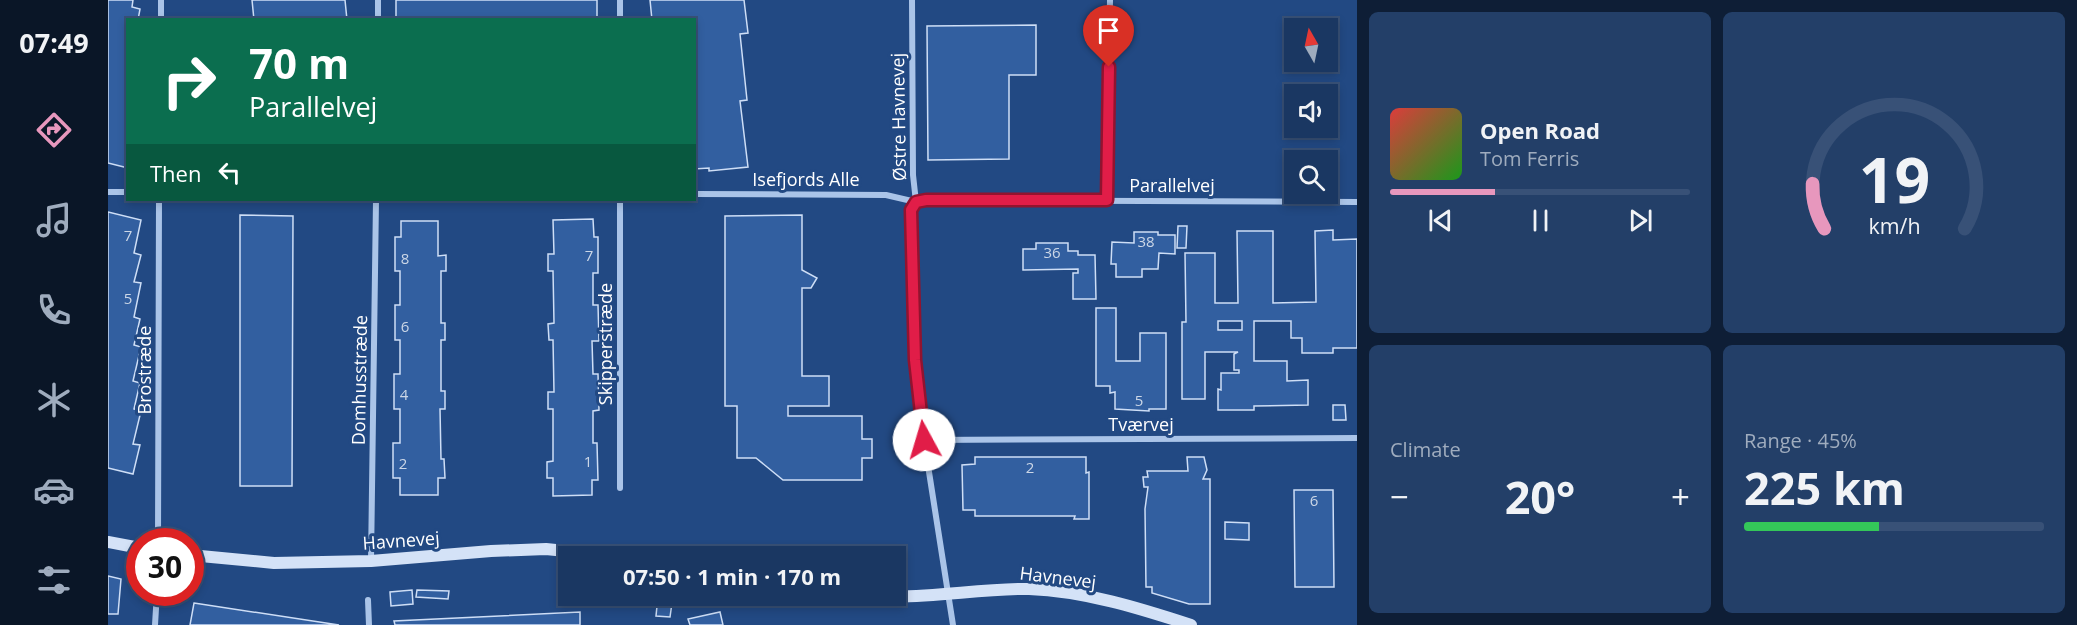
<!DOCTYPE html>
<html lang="en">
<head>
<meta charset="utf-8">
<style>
	:root { --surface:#1a3762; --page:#233f68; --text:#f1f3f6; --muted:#9facbe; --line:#385177; --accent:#e797bd }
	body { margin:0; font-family:"Open Sans",sans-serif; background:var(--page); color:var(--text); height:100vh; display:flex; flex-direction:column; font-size:22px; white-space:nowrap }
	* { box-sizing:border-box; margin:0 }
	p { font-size:20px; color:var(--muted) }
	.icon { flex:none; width:33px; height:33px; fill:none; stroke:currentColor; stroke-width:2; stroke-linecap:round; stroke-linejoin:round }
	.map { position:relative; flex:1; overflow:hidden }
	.drawer { display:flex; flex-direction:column; gap:12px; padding:12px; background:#0e1e36; width:720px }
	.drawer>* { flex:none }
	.top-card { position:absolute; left:18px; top:18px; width:570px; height:183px; border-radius:0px; box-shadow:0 3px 9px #0003,0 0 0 2px var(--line); background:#0b6e4f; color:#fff; overflow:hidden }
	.needle { width:39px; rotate:351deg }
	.fabs { position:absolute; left:1176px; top:18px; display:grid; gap:12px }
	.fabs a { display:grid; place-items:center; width:54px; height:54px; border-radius:0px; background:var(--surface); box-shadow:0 3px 9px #0003,0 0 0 2px var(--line); font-size:30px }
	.speed { position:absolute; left:18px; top:528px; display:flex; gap:12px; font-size:30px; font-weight:700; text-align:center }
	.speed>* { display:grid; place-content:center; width:78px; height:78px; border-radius:50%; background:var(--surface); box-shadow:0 3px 9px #0003,0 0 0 2px var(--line); line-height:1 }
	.speed .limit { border:9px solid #d22; background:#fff; color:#111 }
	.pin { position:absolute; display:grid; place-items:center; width:51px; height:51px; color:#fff; margin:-62px -26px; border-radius:50% 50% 50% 0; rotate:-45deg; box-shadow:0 0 6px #0007 }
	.pin .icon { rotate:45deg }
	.me { position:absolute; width:66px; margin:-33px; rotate:354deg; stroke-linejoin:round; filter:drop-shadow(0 0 4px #0008) }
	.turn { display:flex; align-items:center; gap:21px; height:126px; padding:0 24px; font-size:27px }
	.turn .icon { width:78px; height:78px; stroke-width:2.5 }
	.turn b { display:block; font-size:42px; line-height:51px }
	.then { display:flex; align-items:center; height:57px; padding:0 24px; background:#0003; gap:12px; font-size:22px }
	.big { font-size:45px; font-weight:700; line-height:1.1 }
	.drawer .widget { flex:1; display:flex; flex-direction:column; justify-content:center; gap:9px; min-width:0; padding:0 21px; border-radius:9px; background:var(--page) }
	.drawer .dial { align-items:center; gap:0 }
	.dial svg { height:156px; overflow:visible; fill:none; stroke:var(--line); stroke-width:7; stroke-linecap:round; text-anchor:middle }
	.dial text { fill:var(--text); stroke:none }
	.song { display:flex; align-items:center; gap:18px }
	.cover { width:72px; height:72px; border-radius:9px; background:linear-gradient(135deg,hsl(0 70% 55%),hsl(120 70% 35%)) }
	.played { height:6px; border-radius:3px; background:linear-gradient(90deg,var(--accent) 35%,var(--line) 35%) }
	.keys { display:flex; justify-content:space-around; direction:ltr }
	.heat { display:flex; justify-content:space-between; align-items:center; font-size:33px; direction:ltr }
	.charge { height:9px; border-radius:4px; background:linear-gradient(90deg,#34c759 45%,var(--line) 0) }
	.drawer .tiles { flex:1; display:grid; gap:12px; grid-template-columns:repeat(2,1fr) }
	.trip { position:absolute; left:450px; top:546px; width:348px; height:60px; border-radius:0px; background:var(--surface); box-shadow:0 3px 9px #0003,0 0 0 2px var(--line); font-weight:700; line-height:60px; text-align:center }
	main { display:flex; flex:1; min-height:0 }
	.dock { display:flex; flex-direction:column; width:108px; justify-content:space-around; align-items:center; background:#0a1627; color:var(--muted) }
	.dock .icon { width:42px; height:42px }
	.dock .current { color:var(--accent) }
	.dock b { font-size:27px; color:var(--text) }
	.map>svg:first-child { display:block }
</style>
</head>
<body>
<main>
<nav class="dock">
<b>07:49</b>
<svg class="icon current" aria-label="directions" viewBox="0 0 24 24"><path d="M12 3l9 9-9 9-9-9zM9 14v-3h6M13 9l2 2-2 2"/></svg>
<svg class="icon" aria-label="music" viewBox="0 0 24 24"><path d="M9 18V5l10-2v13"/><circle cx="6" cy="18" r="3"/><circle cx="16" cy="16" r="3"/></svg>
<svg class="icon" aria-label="phone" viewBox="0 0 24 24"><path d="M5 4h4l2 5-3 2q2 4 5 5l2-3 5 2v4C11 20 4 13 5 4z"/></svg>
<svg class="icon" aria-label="climate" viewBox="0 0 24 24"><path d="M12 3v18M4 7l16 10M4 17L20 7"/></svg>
<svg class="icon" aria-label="car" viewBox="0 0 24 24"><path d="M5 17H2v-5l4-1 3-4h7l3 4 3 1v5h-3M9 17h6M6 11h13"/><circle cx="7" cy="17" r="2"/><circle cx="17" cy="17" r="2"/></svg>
<svg class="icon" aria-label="filters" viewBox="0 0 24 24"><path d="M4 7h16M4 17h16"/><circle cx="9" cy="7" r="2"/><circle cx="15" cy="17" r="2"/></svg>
</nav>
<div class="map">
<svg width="1249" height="625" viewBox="0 0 1249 625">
	<rect width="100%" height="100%" fill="#224983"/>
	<g fill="#325fa0" stroke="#cedef6" stroke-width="1.5" fill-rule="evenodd">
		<polygon points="0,0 25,0 24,7 32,9 30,20 20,20 20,168 0,163"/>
		<polygon points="144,0 237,0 239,20 146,20"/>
		<rect x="288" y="0" width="201" height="20"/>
		<polygon points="542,0 636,0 640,33 632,34 639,100 632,101 640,167 601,171 601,168 586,169 586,20 544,20"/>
		<polygon points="928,25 928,75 901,75 901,159 820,160 819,26"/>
		<polygon points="0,212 33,220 26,253 33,255 26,282 33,283 26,317 32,319 26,345 33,347 25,381 32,383 26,409 33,411 25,444 32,445 25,474 0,468"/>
		<polygon points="132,215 185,216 184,486 132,486"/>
		<polygon points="694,215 694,270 709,278 703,288 694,288 694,376 721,376 721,406 680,406 680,416 754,416 754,439 764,439 764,458 754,458 754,480 675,480 648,458 629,458 629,406 617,406 617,216"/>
		<polygon points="485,219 486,237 490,237 490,273 485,273 485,305 490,305 491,341 484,341 485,374 490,374 491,410 485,411 485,443 489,443 490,480 484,480 484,495 445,496 445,478 439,478 439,462 445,461 445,409 440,409 440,392 446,392 445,340 441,340 440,324 446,323 445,271 440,271 440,254 446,254 445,220"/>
		<polygon points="293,221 330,221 330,256 338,255 338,271 333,271 333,323 337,323 337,340 333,340 333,391 337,391 337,409 332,409 333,459 336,459 337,478 330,478 330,495 292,495 292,478 285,478 285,443 292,443 292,409 286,409 286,374 292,374 292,340 287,340 287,305 292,305 292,271 287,271 287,237 293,237"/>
		<polygon points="1070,226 1079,226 1078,248 1069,248"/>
		<path d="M1225 230V240L1249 239V348H1225V353H1194V338H1183V321H1146V361H1179V381L1200 380V405L1146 406V410H1110V389L1113 390V373H1131V370H1126V354L1130 352H1097V399H1074V322H1078L1077 253H1107V303H1130L1129 231H1165V303L1208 302 1207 231ZM1110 321H1134V330H1110Z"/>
		<polygon points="1026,232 1050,232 1050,235 1067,235 1067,254 1051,253 1050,269 1034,269 1034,277 1008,277 1008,264 1003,264 1004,242 1026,243"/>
		<polygon points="928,243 960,243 960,251 970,251 970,255 987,255 988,299 965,299 965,273 970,273 970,269 915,270 915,249 928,249"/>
		<polygon points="988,308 1008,308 1008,361 1032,361 1032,333 1058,333 1058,409 1041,409 1041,411 1007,409 1007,392 1002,393 1002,386 988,386"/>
		<polygon points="1225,405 1237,405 1238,420 1225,420"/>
		<polygon points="867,457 978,457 978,473 981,472 981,519 966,519 967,516 867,516 867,510 855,510 854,465 867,464"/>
		<polygon points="1079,457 1096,457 1099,470 1095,479 1102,479 1102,604 1081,604 1044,593 1044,587 1038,587 1037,509 1040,487 1036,487 1035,477 1040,477 1039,471 1080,471"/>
		<polygon points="1186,490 1225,490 1226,587 1187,587"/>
		<polygon points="1117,522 1141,523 1141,540 1117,539"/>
		<polygon points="0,576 13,579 10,614 0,614"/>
		<polygon points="304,590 305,604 283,606 282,592"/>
		<polygon points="309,590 341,591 340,599 308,597"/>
		<polygon points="550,596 565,596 562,617 548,616"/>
		<polygon points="86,603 231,625 82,625"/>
		<polygon points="472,612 472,625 287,625 286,621"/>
		<polygon points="612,612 615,625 582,625 580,619"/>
	</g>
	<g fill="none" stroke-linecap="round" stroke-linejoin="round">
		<g stroke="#aac4e8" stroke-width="6">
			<polyline points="804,0 805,175 808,202 803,210 807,360 816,440 845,625"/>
			<polyline points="53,20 53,0"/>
			<polyline points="270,20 270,0"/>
			<polyline points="512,20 512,0"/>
			<polyline points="0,192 20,192"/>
			<polyline points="586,194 778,195 808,202 818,200 1249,202"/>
			<polyline points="999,200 1002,0"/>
			<polyline points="816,440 1249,438"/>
			<polyline points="512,488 512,200"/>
			<polyline points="50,542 51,200"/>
			<polyline points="263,561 268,200"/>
			<polyline points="260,600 261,625"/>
			<polyline points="47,625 49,592"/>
		</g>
		<g stroke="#d4e2f7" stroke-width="12">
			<polyline points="0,542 32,548"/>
			<polyline points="82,555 166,563 263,561 383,551 438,549 506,556"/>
			<path d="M773 596C822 599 872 588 921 589 976 591 1031 608 1083 625"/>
		</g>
	</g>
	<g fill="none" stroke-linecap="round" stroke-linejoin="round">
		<defs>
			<polyline id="route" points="816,440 807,360 803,210 808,202 818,200 999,200 1001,67"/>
		</defs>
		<use href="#route" stroke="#92132f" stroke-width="15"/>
		<use href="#route" stroke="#e11d48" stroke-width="10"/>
	</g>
	<g text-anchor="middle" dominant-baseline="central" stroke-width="6" stroke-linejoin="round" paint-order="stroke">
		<g font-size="15" fill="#ccd7e7">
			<text x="20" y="235">7</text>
			<text x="1038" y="241">38</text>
			<text x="944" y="252">36</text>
			<text x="481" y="255">7</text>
			<text x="297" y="258">8</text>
			<text x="20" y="298">5</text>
			<text x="297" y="326">6</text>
			<text x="296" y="394">4</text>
			<text x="1031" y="400">5</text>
			<text x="480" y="461">1</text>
			<text x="295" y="463">2</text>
			<text x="922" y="467">2</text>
			<text x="1206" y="500">6</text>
		</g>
		<g font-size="18" fill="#fff" stroke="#224983">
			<text transform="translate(790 117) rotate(-91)">Østre Havnevej</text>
			<text x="698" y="179">Isefjords Alle</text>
			<text x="1064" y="185">Parallelvej</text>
			<text transform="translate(497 344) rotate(-90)">Skipperstræde</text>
			<text transform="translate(36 370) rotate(-90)">Brostræde</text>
			<text transform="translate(251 380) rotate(-89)">Domhusstræde</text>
			<text x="1033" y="424">Tværvej</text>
			<text transform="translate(293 540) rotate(-4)">Havnevej</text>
			<text transform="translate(950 577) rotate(7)">Havnevej</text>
		</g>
	</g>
</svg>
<div class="fabs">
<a><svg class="needle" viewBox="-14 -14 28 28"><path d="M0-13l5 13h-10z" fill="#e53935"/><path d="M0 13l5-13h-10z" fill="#9facbe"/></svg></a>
<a><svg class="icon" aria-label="sound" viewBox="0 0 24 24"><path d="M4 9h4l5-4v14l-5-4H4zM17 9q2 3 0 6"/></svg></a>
<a><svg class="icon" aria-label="search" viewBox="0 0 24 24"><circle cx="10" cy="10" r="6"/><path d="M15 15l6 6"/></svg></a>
</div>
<div class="speed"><div class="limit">30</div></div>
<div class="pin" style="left:1001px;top:67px;background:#d93025"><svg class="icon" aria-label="arrive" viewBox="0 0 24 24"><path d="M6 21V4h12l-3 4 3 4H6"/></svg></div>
<svg class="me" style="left:816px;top:440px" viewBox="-20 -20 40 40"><circle r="19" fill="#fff"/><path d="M0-13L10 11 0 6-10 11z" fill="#e11d48"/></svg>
<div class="trip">07:50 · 1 min · 170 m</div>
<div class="top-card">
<div class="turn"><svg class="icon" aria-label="right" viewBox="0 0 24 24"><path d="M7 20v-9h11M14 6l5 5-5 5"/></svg><div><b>70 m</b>Parallelvej</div></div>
<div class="then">Then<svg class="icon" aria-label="left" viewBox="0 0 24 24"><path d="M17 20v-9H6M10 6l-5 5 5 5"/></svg></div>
</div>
</div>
<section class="drawer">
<div class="tiles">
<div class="widget">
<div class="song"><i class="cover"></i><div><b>Open Road</b><p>Tom Ferris</p></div></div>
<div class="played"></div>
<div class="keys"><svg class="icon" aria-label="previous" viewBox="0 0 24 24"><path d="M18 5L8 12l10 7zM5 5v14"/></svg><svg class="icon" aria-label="pause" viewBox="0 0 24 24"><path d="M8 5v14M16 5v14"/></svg><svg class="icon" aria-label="next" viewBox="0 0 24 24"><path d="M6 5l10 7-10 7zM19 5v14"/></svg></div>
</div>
<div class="widget dial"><svg viewBox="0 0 100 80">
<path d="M14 69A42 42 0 1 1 86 69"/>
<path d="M14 69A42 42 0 0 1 8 46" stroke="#e797bd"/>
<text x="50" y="56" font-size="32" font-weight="700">19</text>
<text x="50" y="72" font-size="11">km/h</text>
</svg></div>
<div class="widget"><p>Climate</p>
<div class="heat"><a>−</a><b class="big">20°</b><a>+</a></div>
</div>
<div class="widget"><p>Range · 45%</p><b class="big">225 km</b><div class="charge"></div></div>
</div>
</section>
</main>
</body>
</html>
